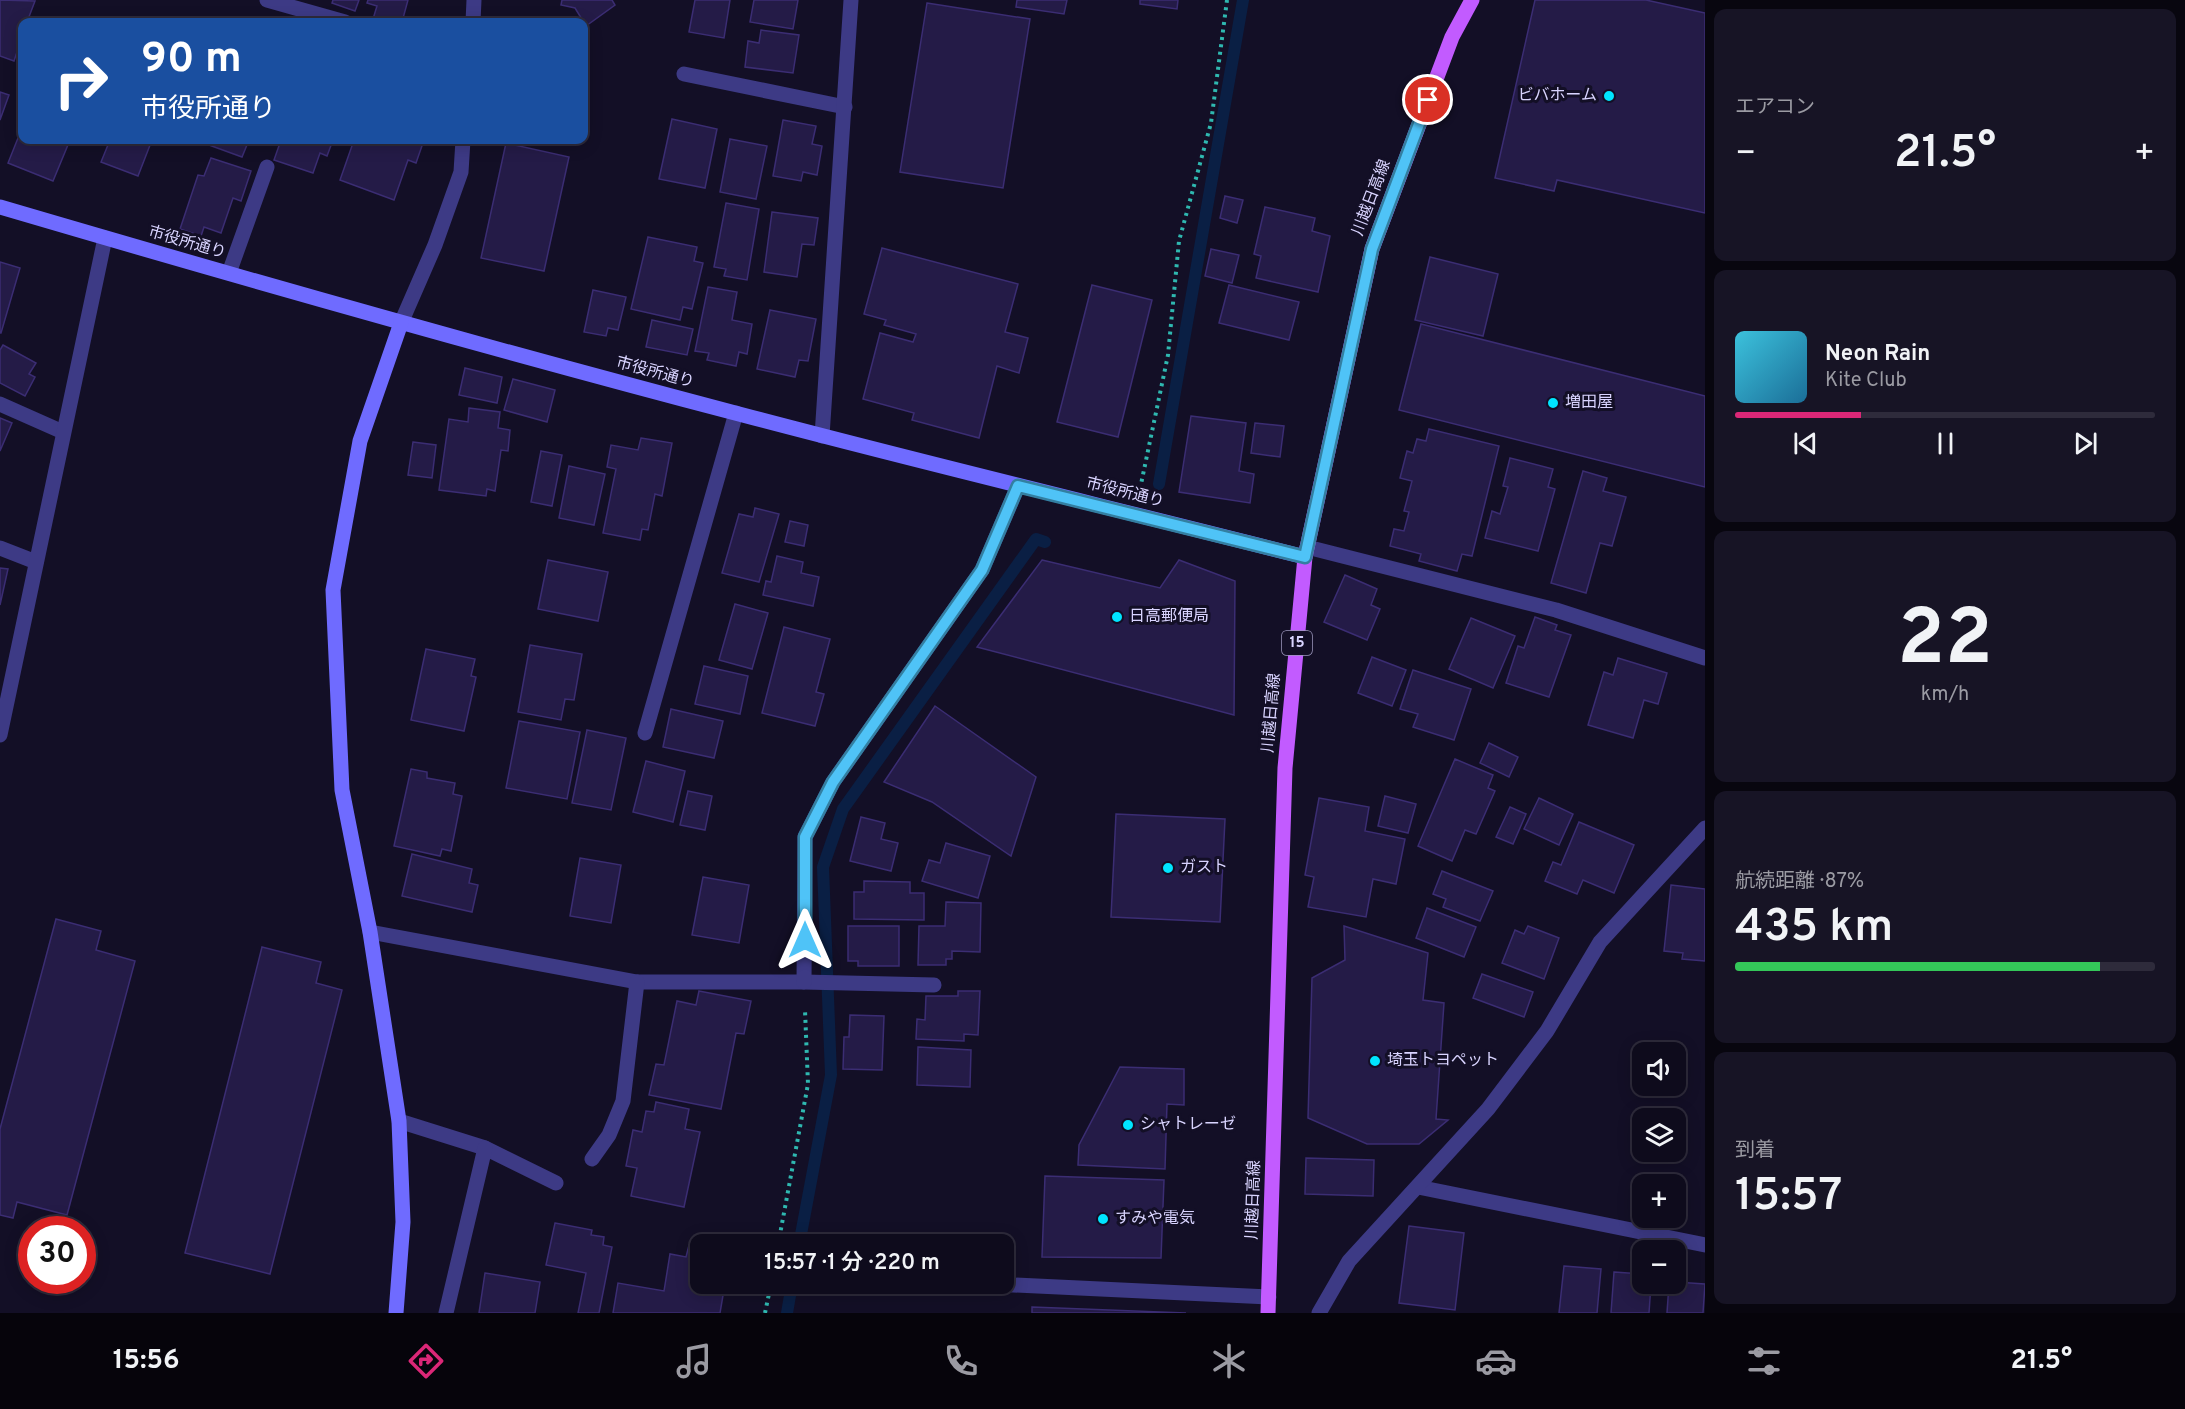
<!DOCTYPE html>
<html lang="ja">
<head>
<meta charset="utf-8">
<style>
	:root { --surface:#0e0b1c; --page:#171425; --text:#f1f3f6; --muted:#9b9ba3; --line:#2e2b3b; --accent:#db2777 }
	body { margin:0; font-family:Overpass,"Noto Sans JP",sans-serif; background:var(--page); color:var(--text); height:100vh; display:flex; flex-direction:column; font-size:22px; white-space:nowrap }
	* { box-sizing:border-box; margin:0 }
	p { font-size:20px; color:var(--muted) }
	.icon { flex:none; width:33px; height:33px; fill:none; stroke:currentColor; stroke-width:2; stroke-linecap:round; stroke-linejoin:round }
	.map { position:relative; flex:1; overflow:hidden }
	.sheet { display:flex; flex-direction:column; gap:9px; padding:9px; background:#08060f; width:480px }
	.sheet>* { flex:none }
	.top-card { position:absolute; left:18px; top:18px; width:570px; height:126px; border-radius:12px; box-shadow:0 3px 15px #0003,0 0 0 2px var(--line); background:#1a4fa0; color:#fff; overflow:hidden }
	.tools { position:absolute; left:1632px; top:1042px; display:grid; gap:12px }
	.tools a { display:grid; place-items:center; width:54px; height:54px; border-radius:12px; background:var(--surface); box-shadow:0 3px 15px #0003,0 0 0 2px var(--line); font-size:30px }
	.speed { position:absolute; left:18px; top:1216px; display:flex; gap:12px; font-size:30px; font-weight:700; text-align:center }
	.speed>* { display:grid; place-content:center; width:78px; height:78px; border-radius:50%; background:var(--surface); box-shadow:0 3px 15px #0003,0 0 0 2px var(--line); line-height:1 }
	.speed .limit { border:9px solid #d22; background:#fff; color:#111 }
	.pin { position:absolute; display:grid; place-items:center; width:51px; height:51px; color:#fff; margin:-26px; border:3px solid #fff; border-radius:50%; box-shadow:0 2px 6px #0007 }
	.me { position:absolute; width:66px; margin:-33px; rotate:0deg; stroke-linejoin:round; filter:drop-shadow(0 0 4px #0008) }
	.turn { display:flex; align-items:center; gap:21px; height:126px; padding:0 24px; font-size:27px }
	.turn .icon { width:78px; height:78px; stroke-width:2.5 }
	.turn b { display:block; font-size:42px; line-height:51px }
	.big { font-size:45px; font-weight:600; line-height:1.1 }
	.sheet .widget { flex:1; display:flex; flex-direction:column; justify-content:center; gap:9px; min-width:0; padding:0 21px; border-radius:12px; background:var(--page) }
	.sheet .dial { align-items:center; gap:0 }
	.dial b { font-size:78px; line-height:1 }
	.song { display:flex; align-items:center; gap:18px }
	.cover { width:72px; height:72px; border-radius:9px; background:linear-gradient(135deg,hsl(190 70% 55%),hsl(200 70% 35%)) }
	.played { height:6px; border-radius:3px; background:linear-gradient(90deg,var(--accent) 30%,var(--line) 30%) }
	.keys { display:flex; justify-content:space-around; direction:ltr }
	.heat { display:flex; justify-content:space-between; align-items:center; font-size:33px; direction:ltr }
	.charge { height:9px; border-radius:4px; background:linear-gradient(90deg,#34c759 87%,var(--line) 0) }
	.trip { position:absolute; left:690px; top:1234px; width:324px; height:60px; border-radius:12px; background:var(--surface); box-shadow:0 3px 15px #0003,0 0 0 2px var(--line); font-weight:600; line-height:60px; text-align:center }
	.tab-bar { display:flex; height:96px; justify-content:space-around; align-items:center; background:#06040b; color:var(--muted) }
	.tab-bar .icon { width:42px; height:42px }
	.tab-bar .selected { color:var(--accent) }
	.tab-bar b { font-size:27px; color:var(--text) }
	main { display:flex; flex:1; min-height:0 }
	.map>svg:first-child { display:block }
</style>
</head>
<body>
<main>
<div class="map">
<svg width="1705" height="1313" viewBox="0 0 1705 1313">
	<rect width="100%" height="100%" fill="#130f26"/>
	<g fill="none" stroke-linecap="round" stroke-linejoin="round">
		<g stroke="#0a1f44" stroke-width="12">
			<polyline points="1159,484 1243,0"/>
			<polyline points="799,1245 831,1075 823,867 843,809 1036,539 1045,542"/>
			<polyline points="787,1313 792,1284"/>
		</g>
	</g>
	<g fill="#241b47" stroke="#3b2d73" stroke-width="1.5">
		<polygon points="0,0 35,1 27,22 22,22 22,37 14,61 0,56"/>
		<polygon points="333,0 359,0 355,11 332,3"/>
		<polygon points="368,0 408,0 402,22 384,22 373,19 377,6 367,3"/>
		<polygon points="562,0 612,0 615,5 586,26 575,8 561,5"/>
		<polygon points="695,0 730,0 724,38 689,32"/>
		<polygon points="754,0 798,0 793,29 750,22"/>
		<polygon points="1017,0 1067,0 1064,14 1016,7"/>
		<polygon points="1140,0 1178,0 1177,9 1140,4"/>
		<polygon points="1535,0 1646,0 1705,13 1705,213 1557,180 1554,191 1495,178"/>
		<polygon points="927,3 1030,19 1003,188 900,172"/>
		<polygon points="761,30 799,35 793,73 745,67 748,41 759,43"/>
		<polygon points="0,92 9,95 0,120"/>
		<polygon points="672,119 717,129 705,188 659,179"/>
		<polygon points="783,120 816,126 812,144 822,146 817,175 803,172 801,181 773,176"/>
		<polygon points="22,128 22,140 70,140 53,181 8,163"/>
		<polygon points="730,139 767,146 756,199 720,192"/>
		<polygon points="110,140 152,140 138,176 101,162"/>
		<polygon points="211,140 249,140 242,157 209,145"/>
		<polygon points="281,140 333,140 327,156 320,153 313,173 274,160"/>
		<polygon points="354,140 424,140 416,163 408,160 394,200 340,180"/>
		<polygon points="506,143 569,157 544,271 481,258"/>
		<polygon points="211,158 251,171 241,201 233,198 221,233 204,227 201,236 180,229 198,175 204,176"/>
		<polygon points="1225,196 1243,200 1237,223 1220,218"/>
		<polygon points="726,203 759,209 747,280 724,276 726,269 714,267"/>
		<polygon points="1265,207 1315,218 1312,231 1330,236 1318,292 1256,278 1261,256 1254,254"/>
		<polygon points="772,212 818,218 814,245 802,244 797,277 764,272"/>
		<polygon points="648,237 697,247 694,261 703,263 692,309 683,307 680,320 631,309"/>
		<polygon points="882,248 1018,284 1005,332 1028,338 1019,373 997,366 979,438 912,420 914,413 863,399 880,333 913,342 916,334 884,325 886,320 864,314"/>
		<polygon points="1211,249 1239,255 1232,283 1205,276"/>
		<polygon points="1430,257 1498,274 1483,336 1415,320"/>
		<polygon points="0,262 20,268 1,333 0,333"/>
		<polygon points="1092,285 1152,300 1118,437 1057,422"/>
		<polygon points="1229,285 1299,302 1289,340 1219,323"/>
		<polygon points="708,287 737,292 732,320 752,324 747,354 739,352 736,366 707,360 709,353 695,351"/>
		<polygon points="593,290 626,297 618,330 608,328 606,336 584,332"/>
		<polygon points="770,310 816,319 808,361 799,360 795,377 757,369"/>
		<polygon points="652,320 693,329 687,355 646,347"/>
		<polygon points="1421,324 1705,396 1705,487 1399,410"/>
		<polygon points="3,345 36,363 29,374 35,377 25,396 0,383 0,350"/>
		<polygon points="465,368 502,377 497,403 459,395"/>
		<polygon points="513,379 555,390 547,422 504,410"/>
		<polygon points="469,408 500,412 498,428 510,430 508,451 501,450 495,491 487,489 486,496 439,490 449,419 468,422"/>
		<polygon points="1191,416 1246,423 1239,471 1254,474 1250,503 1179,492"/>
		<polygon points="0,418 12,423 0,451"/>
		<polygon points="1255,423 1284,426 1280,457 1251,453"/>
		<polygon points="1429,429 1499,446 1472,556 1462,554 1457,571 1419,561 1421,554 1390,546 1394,529 1404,531 1409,512 1404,511 1412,481 1400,478 1407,451 1413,453 1417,439 1426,441"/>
		<polygon points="641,438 672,443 662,496 655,494 648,530 642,529 640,540 603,533 616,469 607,467 611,445 638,450"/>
		<polygon points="413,442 436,445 432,478 408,475"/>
		<polygon points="541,451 562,455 552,506 531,502"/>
		<polygon points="1510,458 1553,469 1548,487 1555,489 1538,551 1485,538 1492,511 1500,514 1508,487 1503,486"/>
		<polygon points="569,466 605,474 594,525 559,518"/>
		<polygon points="1583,471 1607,478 1603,491 1626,497 1612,546 1600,543 1586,593 1551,583"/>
		<polygon points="755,508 779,514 759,582 722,573 739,514 753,517"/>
		<polygon points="790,521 808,525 804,546 785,542"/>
		<polygon points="777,556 803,562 801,573 819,577 813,606 763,595 766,581 771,582"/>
		<polygon points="548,560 608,572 598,621 538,609"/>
		<polygon points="1042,560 1160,588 1179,560 1235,581 1234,715 977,647"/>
		<polygon points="0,568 8,569 0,605"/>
		<polygon points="1345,575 1377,589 1371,605 1380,609 1367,640 1324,622"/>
		<polygon points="735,604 768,613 752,669 719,660"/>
		<polygon points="1535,617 1557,625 1555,630 1571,635 1549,697 1506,683 1518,646 1524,648"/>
		<polygon points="1471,618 1515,636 1493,688 1449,669"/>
		<polygon points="784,627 830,639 816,692 824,694 815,726 762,713"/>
		<polygon points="530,645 582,654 574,700 565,699 561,720 518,712"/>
		<polygon points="426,649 475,659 471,676 476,677 464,731 411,720"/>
		<polygon points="1372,657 1406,670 1392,706 1358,693"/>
		<polygon points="1618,658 1667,673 1658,704 1644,700 1633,738 1588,725 1604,672 1613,675"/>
		<polygon points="704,666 748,676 740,714 695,704"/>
		<polygon points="1413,670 1471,689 1454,740 1413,727 1418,714 1400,709"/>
		<polygon points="935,706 1036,777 1011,856 932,802 884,782"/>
		<polygon points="671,709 723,721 714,758 663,747"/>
		<polygon points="519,721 580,732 567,799 506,788"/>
		<polygon points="587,730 626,738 611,810 572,803"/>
		<polygon points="1489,743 1518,757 1509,777 1480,763"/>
		<polygon points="1455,759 1493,775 1488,788 1495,791 1476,834 1465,830 1452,861 1418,846"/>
		<polygon points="646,761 685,771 673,822 633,812"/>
		<polygon points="411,769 427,772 427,778 455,783 453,794 462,796 451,851 442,849 440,856 394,846"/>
		<polygon points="688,791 712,796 705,830 680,825"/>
		<polygon points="1385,796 1416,804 1408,833 1378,826"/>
		<polygon points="1319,798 1369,807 1365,831 1405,839 1396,884 1373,879 1366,917 1308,907 1314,877 1305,875"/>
		<polygon points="1539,798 1573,814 1559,845 1524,829"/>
		<polygon points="1510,807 1526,814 1513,844 1496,837"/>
		<polygon points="1116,814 1225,819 1220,922 1111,917"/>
		<polygon points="861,817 885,823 881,839 898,843 891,871 850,861"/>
		<polygon points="1579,822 1634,845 1614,893 1583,880 1577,894 1545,881 1553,862 1561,865"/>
		<polygon points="946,843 990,856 978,898 922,881 929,860 940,863"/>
		<polygon points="412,854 472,869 469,883 478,885 472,912 402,896"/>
		<polygon points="580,858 621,865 611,923 570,916"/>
		<polygon points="1442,871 1493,891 1480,921 1443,907 1446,899 1433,894"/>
		<polygon points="703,877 749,885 739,943 692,935"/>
		<polygon points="864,881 910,882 910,893 924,893 924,920 854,919 854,892 864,892"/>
		<polygon points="1671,885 1705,889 1705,961 1682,959 1683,953 1664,951"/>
		<polygon points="946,902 981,903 980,952 952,951 952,959 946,959 946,965 918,965 919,926 945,926"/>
		<polygon points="1427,908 1476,927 1464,957 1416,938"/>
		<polygon points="56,919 101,931 96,950 135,961 67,1215 17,1202 13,1218 0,1215 0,1129"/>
		<polygon points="848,926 899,926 899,966 858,966 858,961 848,961"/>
		<polygon points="1344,926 1428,953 1423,1000 1444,1003 1436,1119 1448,1120 1419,1144 1367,1144 1308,1118 1312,978 1345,960"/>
		<polygon points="1528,926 1559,938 1544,979 1502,963 1515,930 1524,934"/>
		<polygon points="262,947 321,962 316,983 342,990 270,1274 185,1253"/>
		<polygon points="1482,974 1533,992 1524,1017 1473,998"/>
		<polygon points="699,991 751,1001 744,1034 736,1033 721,1109 649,1095 656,1064 664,1065 677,1001 696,1005"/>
		<polygon points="958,991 980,991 978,1035 964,1034 964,1041 916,1039 917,1019 925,1020 926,996 958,996"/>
		<polygon points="850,1015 884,1016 882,1070 843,1069 844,1037 849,1037"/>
		<polygon points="918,1047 971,1050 970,1087 917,1085"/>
		<polygon points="1120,1067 1184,1069 1184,1105 1167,1104 1165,1169 1078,1165 1079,1145"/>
		<polygon points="656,1102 689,1109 685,1129 700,1132 684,1207 631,1196 637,1168 626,1166 633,1130 642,1132 646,1111 654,1112"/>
		<polygon points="1306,1158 1374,1160 1373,1196 1305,1194"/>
		<polygon points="1045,1176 1164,1180 1161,1258 1042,1257"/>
		<polygon points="555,1223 592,1230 591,1235 604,1237 603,1245 612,1247 599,1313 578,1313 586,1273 546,1265"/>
		<polygon points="1409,1226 1464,1233 1455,1310 1399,1303"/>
		<polygon points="689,1245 700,1247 700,1284 725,1284 720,1313 613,1313 618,1283 664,1291 670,1254 686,1257"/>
		<polygon points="1564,1266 1601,1269 1597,1313 1559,1313"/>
		<polygon points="1614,1272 1642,1274 1642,1284 1651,1284 1649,1313 1611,1313"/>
		<polygon points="485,1273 540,1282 535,1313 479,1313"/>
		<polygon points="1676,1282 1705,1284 1703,1313 1667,1313 1669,1284 1676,1284"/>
		<polygon points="1032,1307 1186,1313 1032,1313"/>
	</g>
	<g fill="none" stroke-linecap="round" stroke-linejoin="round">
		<g stroke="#2fb8b0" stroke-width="4" stroke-dasharray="3 4.5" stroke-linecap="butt">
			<polyline points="1140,489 1168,355 1179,241 1211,123 1227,0"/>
			<polyline points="778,1245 808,1084 805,1010"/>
			<polyline points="765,1313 771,1284"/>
		</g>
		<g stroke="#3d3a85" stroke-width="15">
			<polyline points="267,0 345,22"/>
			<polyline points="684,74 845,107"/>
			<polyline points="229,273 267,167"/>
			<polyline points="0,404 63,432"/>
			<polyline points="0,548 36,562"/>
		</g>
		<g stroke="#3d3a85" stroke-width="15">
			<polyline points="473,22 474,0"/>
			<polyline points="401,323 435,245 461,172 463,140"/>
			<polyline points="822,436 851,0"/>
			<polyline points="1307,547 1556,610 1705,658"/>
			<polyline points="645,733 736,413"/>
			<polyline points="0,735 105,238"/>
			<polyline points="370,932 637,982 804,982 934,985"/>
			<polyline points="804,982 805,837 833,782 982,570 1018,486"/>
			<polyline points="399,1121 485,1148 556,1183"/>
			<polyline points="592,1159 609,1135 623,1101 637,982"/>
			<polyline points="1418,1187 1705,1245"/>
			<polyline points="994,1284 1269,1297"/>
			<polyline points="446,1313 485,1148"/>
			<polyline points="1319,1313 1349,1261 1488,1109 1547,1031 1600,942 1705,828"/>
		</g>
		<g stroke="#6f6bff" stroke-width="15">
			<path d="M0 207C245 279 491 349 739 414 927 464 1116 509 1305 557"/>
			<polyline points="396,1313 403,1222 399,1121 370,932 342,790 333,590 360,441 401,323"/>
		</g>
		<polyline stroke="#c25bff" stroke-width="15" points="1268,1313 1285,768 1305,557 1372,249 1452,37 1472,0"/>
	</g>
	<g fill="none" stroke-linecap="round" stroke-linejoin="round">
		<defs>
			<polyline id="route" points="805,940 805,837 833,782 982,570 1018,486 1305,557 1372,249 1428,100"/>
		</defs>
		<use href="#route" stroke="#337fa1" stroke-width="15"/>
		<use href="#route" stroke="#4fc3f7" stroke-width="10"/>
	</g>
	<g fill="#00e5ff" stroke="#130f26" stroke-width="2">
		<circle cx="1609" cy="96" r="6"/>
		<circle cx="1553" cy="403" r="6"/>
		<circle cx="1117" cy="617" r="6"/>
		<circle cx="1168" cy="868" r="6"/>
		<circle cx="1375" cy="1061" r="6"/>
		<circle cx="1128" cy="1125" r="6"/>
		<circle cx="1103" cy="1219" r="6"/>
	</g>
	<g text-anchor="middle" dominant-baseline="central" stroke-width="6" stroke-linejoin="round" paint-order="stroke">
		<rect fill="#130f26" stroke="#9e99be" stroke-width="1.5" x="1282" y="631" width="30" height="24" rx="4.5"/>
		<g font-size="15" font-weight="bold" fill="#d9d4ff">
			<text x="1297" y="643">15</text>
		</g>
		<g font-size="16" fill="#d9d4ff" stroke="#130f26" text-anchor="start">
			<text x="1597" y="96" text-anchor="end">ビバホーム</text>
			<text x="1565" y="403">増田屋</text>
			<text x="1129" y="617">日高郵便局</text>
			<text x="1180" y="868">ガスト</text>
			<text x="1387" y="1061">埼玉トヨペット</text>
			<text x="1140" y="1125">シャトレーゼ</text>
			<text x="1115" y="1219">すみや電気</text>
		</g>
		<g font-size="16" fill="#d9d4ff" stroke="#130f26">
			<text transform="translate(1372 198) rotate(-69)">川越日高線</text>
			<text transform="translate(187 243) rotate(16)">市役所通り</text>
			<text transform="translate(655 373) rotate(15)">市役所通り</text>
			<text transform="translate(1125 493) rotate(14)">市役所通り</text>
			<text transform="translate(1272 713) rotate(-85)">川越日高線</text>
			<text transform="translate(1254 1200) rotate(-88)">川越日高線</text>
		</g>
	</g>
</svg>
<div class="tools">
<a><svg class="icon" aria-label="sound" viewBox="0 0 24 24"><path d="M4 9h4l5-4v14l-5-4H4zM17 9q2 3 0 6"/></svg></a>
<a><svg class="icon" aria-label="layers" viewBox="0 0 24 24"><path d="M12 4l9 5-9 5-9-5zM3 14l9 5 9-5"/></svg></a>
<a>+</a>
<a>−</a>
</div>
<div class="speed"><div class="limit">30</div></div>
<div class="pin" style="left:1428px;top:100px;background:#d93025"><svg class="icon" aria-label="arrive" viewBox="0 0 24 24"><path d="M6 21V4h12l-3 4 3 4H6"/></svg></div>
<svg class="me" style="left:805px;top:940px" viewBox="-20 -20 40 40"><path d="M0-17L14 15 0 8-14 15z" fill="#4fc3f7" stroke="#fff" stroke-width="4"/></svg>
<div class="trip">15:57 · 1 分 · 220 m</div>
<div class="top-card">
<div class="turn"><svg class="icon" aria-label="right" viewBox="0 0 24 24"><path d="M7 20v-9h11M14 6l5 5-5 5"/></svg><div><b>90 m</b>市役所通り</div></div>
</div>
</div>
<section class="sheet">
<div class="widget"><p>エアコン</p>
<div class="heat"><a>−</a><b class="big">21.5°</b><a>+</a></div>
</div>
<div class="widget">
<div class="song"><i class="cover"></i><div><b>Neon Rain</b><p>Kite Club</p></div></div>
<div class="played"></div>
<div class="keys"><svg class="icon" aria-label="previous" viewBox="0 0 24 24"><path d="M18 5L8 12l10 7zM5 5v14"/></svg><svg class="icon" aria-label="pause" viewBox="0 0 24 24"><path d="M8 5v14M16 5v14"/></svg><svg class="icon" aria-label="next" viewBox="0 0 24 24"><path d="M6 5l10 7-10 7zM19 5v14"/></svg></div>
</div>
<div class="widget dial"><b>22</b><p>km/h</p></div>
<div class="widget"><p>航続距離 · 87%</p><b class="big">435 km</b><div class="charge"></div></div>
<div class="widget"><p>到着</p><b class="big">15:57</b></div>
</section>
</main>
<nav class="tab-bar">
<b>15:56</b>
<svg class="icon selected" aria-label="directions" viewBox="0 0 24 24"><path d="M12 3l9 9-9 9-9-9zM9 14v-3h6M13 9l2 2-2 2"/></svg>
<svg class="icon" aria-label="music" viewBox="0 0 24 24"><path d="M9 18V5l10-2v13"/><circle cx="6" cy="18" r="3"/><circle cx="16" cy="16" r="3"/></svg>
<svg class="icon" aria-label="phone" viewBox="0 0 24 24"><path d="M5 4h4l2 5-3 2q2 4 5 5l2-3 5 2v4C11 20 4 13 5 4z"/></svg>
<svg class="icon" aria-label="climate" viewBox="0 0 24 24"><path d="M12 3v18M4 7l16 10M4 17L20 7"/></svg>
<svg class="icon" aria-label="car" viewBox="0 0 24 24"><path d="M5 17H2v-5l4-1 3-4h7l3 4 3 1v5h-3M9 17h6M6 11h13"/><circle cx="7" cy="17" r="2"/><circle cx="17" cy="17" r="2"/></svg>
<svg class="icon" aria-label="filters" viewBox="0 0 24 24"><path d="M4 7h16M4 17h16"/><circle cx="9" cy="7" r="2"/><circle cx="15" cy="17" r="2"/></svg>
<b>21.5°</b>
</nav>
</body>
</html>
